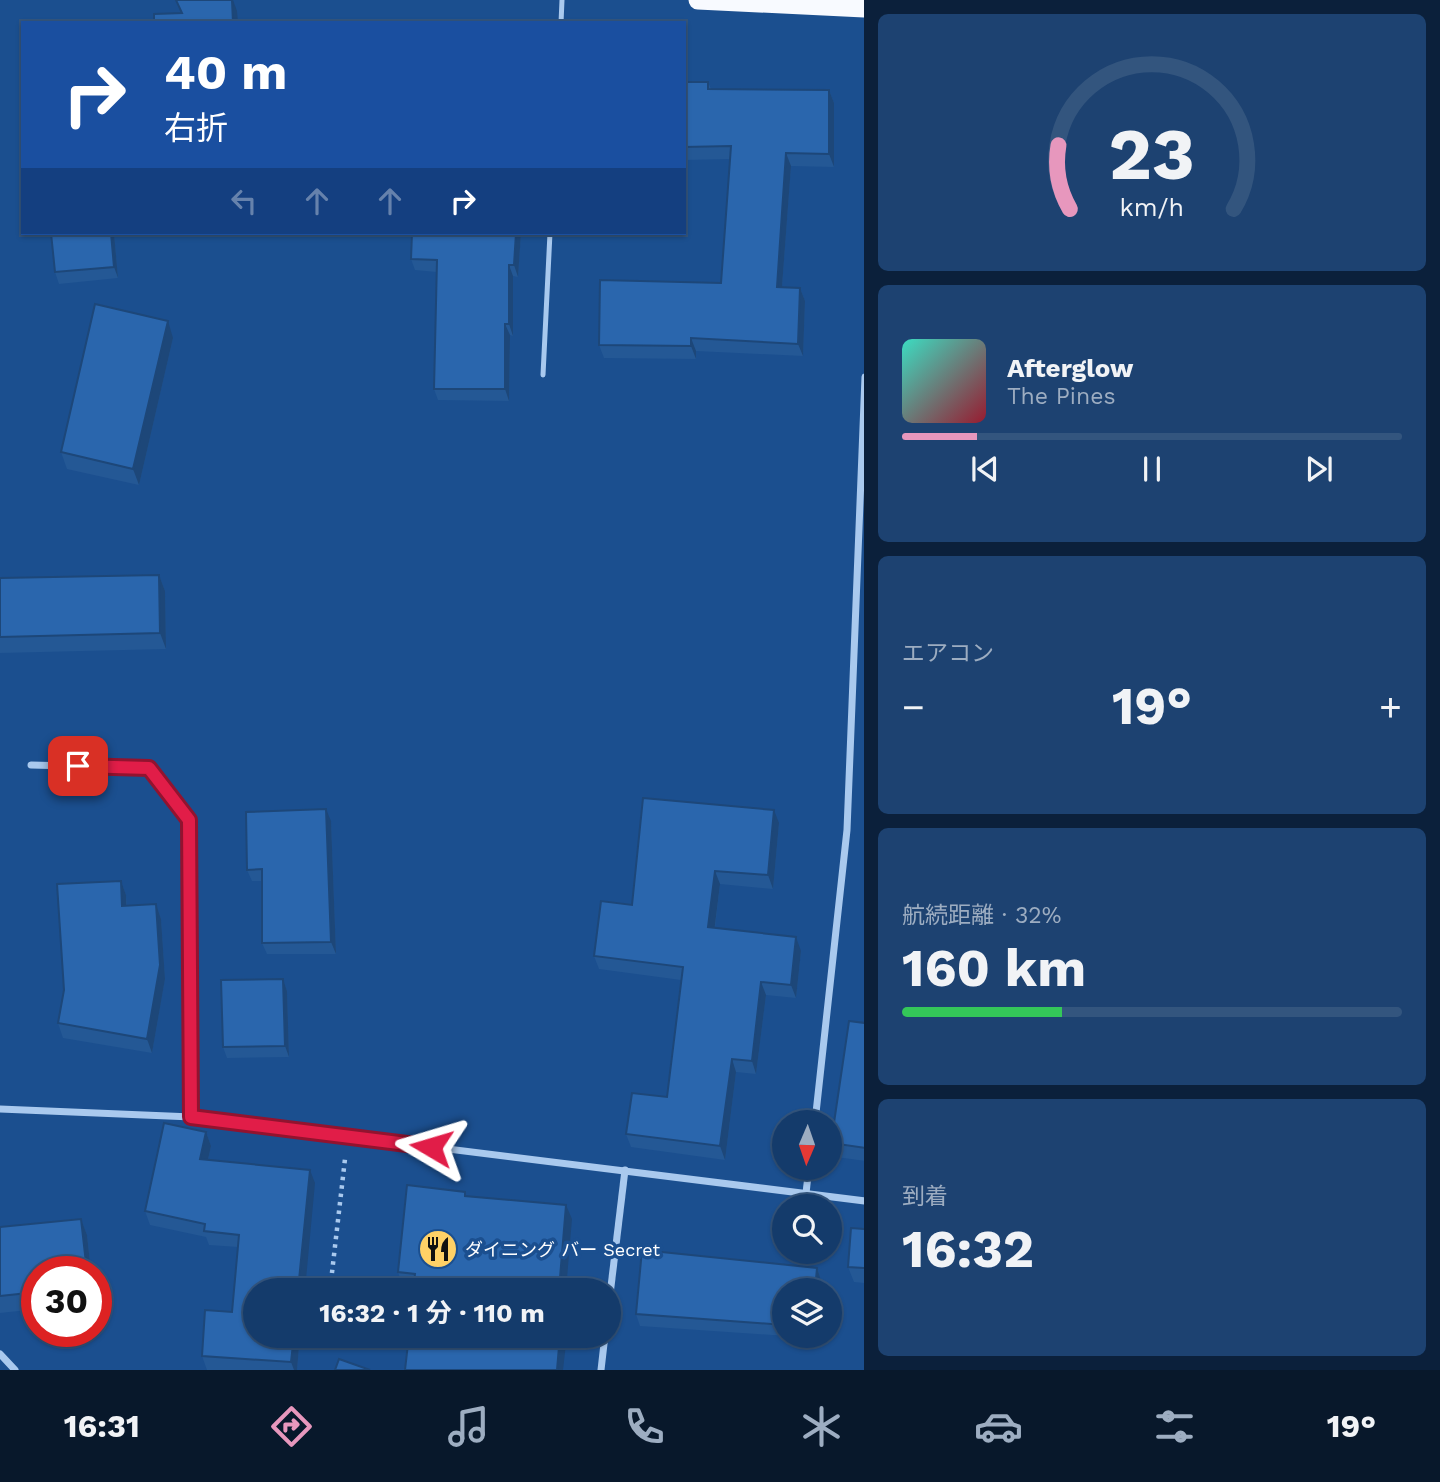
<!DOCTYPE html>
<html lang="ja">
<head>
<meta charset="utf-8">
<style>
	:root { --surface:#143b6b; --page:#1d4271; --text:#f1f3f6; --muted:#9dadc1; --line:#33557e; --accent:#e797bd }
	body { margin:0; font-family:"Work Sans","Noto Sans JP",sans-serif; background:var(--page); color:var(--text); height:100vh; display:flex; flex-direction:column; font-size:26px; white-space:nowrap }
	* { box-sizing:border-box; margin:0 }
	p { font-size:23px; color:var(--muted) }
	.icon { flex:none; width:38px; height:38px; fill:none; stroke:currentColor; stroke-width:2; stroke-linecap:round; stroke-linejoin:round }
	.map { position:relative; flex:1; overflow:hidden }
	.details { display:flex; flex-direction:column; gap:14px; padding:14px; background:#0b203b; width:576px }
	.details>* { flex:none }
	.guide { position:absolute; left:21px; top:21px; width:665px; height:214px; border-radius:0px; box-shadow:0 2px 5px #0004,0 0 0 2px var(--line); background:#1a4fa0; color:#fff; overflow:hidden }
	.needle { width:46px; rotate:182deg }
	.fabs { position:absolute; left:772px; top:1110px; display:grid; gap:14px }
	.fabs a { display:grid; place-items:center; width:70px; height:70px; border-radius:50%; background:var(--surface); box-shadow:0 2px 5px #0004,0 0 0 2px var(--line); font-size:35px }
	.speed { position:absolute; left:21px; top:1256px; display:flex; gap:14px; font-size:35px; font-weight:700; text-align:center }
	.speed>* { display:grid; place-content:center; width:91px; height:91px; border-radius:50%; background:var(--surface); box-shadow:0 2px 5px #0004,0 0 0 2px var(--line); line-height:1 }
	.speed .limit { border:10px solid #d22; background:#fff; color:#111 }
	.pin { position:absolute; display:grid; place-items:center; width:60px; height:60px; color:#fff; margin:-30px; border-radius:14px; box-shadow:0 4px 10px #0006 }
	.me { position:absolute; width:77px; margin:-38px; rotate:277deg; stroke-linejoin:round; filter:drop-shadow(0 0 5px #0008) }
	.turn { display:flex; align-items:center; gap:24px; height:147px; padding:0 28px; font-size:32px }
	.turn .icon { width:91px; height:91px; stroke-width:2.5 }
	.turn b { display:block; font-size:49px; line-height:60px }
	.lanes { display:flex; align-items:center; height:66px; padding:0 28px; background:#0003; justify-content:center; gap:35px; direction:ltr }
	.lanes .off { opacity:.35 }
	.big { font-size:52px; font-weight:700; line-height:1.1 }
	.details .widget { flex:1; display:flex; flex-direction:column; justify-content:center; gap:10px; min-width:0; padding:0 24px; border-radius:10px; background:var(--page) }
	.details .dial { align-items:center; gap:0 }
	.dial svg { height:182px; overflow:visible; fill:none; stroke:var(--line); stroke-width:7; stroke-linecap:round; text-anchor:middle }
	.dial text { fill:var(--text); stroke:none }
	.song { display:flex; align-items:center; gap:21px }
	.cover { width:84px; height:84px; border-radius:10px; background:linear-gradient(135deg,hsl(170 70% 55%),hsl(350 70% 35%)) }
	.played { height:7px; border-radius:4px; background:linear-gradient(90deg,var(--accent) 15%,var(--line) 15%) }
	.keys { display:flex; justify-content:space-around; direction:ltr }
	.heat { display:flex; justify-content:space-between; align-items:center; font-size:38px; direction:ltr }
	.charge { height:10px; border-radius:5px; background:linear-gradient(90deg,#34c759 32%,var(--line) 0) }
	.trip { position:absolute; left:243px; top:1278px; width:378px; height:70px; border-radius:35px; background:var(--surface); box-shadow:0 2px 5px #0004,0 0 0 2px var(--line); font-weight:700; line-height:70px; text-align:center }
	.tabs { display:flex; height:112px; justify-content:space-around; align-items:center; background:#08182b; color:var(--muted) }
	.tabs .icon { width:49px; height:49px }
	.tabs .current { color:var(--accent) }
	.tabs b { font-size:32px; color:var(--text) }
	main { display:flex; flex:1; min-height:0 }
	.map>svg:first-child { display:block }
</style>
</head>
<body>
<main>
<div class="map">
<svg width="865" height="1370" viewBox="0 0 865 1370">
	<rect width="100%" height="100%" fill="#1b4f8f"/>
	<g fill="none" stroke-linecap="round" stroke-linejoin="round">
		<g stroke="#a9c9ee" stroke-width="4.5" stroke-dasharray="3.5 5" stroke-linecap="butt">
			<polyline points="330,1290 345,1159"/>
			<polyline points="324,1339 325,1335"/>
		</g>
		<g stroke="#a9c9ee" stroke-width="5">
			<polyline points="561,23 562,0"/>
			<polyline points="543,375 550,233"/>
		</g>
		<g stroke="#a9c9ee" stroke-width="7">
			<polyline points="31,765 149,768 189,820 192,1117"/>
			<polyline points="0,1109 192,1117 865,1201"/>
			<polyline points="815,1122 847,830 865,377"/>
			<polyline points="806,1193 809,1167"/>
			<polyline points="609,1303 625,1170"/>
			<polyline points="0,1354 15,1370"/>
			<polyline points="601,1370 605,1335"/>
		</g>
		<polyline stroke="#f8faff" stroke-width="19" points="698,0 865,8"/>
	</g>
	<g fill="#245895">
		<polygon points="684,82 708,82 711,89 829,90 834,103 834,167 791,166 782,287 800,288 805,301 803,356 696,351 696,359 604,358 599,345 721,283 730,159 684,160"/>
		<polygon points="51,233 114,233 118,278 59,284 55,272"/>
		<polygon points="412,233 521,233 518,277 513,276 513,336 510,335 509,401 438,400 434,389 437,272 415,270 411,259"/>
		<polygon points="173,338 139,485 67,469 61,452"/>
		<polygon points="159,575 165,591 166,649 0,653 0,578"/>
		<polygon points="331,821 336,954 267,954 262,943 262,881 252,881 247,870"/>
		<polygon points="779,823 773,889 720,884 715,928 801,951 796,998 766,995 756,1074 736,1072 725,1160 631,1147 626,1134 667,1097 681,980 599,969 594,956 632,905"/>
		<polygon points="121,881 126,895 127,906 156,904 161,919 165,979 152,1053 63,1038 58,1023"/>
		<polygon points="283,979 287,991 289,1057 227,1058 223,1047"/>
		<polygon points="865,1023 865,1161 836,1157 831,1143"/>
		<polygon points="206,1132 211,1146 208,1160 315,1183 256,1335 300,1335 297,1370 207,1370 202,1356 232,1312 238,1247 209,1245 206,1237 150,1225 145,1211"/>
		<polygon points="467,1197 572,1219 413,1288 403,1287 398,1272"/>
		<polygon points="81,1219 87,1235 91,1272 37,1272 37,1309 0,1313 0,1227"/>
		<polygon points="865,1229 865,1283 854,1282 848,1267"/>
		<polygon points="817,1268 821,1280 820,1290 784,1290 784,1335 816,1335 816,1338 640,1326 636,1314"/>
	</g>
	<g fill="#1d4779">
		<polygon points="232,0 233,0 237,11 238,23 233,23"/>
		<polygon points="829,90 834,103 834,167 829,154"/>
		<polygon points="786,153 791,166 781,300 777,287"/>
		<polygon points="111,233 114,233 118,278 114,267"/>
		<polygon points="516,233 521,233 518,277 514,265"/>
		<polygon points="509,265 513,276 513,336 509,324"/>
		<polygon points="800,288 805,301 803,356 798,344"/>
		<polygon points="168,321 173,338 139,485 133,469"/>
		<polygon points="505,324 510,335 509,401 505,389"/>
		<polygon points="691,338 696,351 696,359 691,346"/>
		<polygon points="159,575 165,591 166,649 160,633"/>
		<polygon points="326,809 331,821 336,954 331,942"/>
		<polygon points="774,810 779,823 773,889 768,875"/>
		<polygon points="715,871 720,884 713,941 708,927"/>
		<polygon points="121,881 126,895 127,921 122,906"/>
		<polygon points="156,904 161,919 165,979 152,1053 147,1039"/>
		<polygon points="796,937 801,951 796,998 791,985"/>
		<polygon points="283,979 287,991 289,1057 285,1046"/>
		<polygon points="761,982 766,995 756,1074 752,1061"/>
		<polygon points="732,1059 736,1072 725,1160 720,1146"/>
		<polygon points="206,1132 211,1146 205,1173 200,1159"/>
		<polygon points="310,1170 315,1183 305,1290 298,1290"/>
		<polygon points="566,1205 572,1219 566,1290 559,1290"/>
		<polygon points="81,1219 87,1235 91,1272 87,1272"/>
		<polygon points="817,1268 821,1280 820,1290 815,1290"/>
		<polygon points="294,1335 300,1335 297,1370 294,1370 291,1362"/>
		<polygon points="560,1335 567,1335 563,1370 557,1370"/>
	</g>
	<g fill="#2a66ad" stroke="#1d4779" stroke-width="2">
		<polygon points="176,0 232,0 233,23 154,23 154,14 182,13"/>
		<polygon points="684,82 708,82 708,89 829,90 829,154 786,153 777,287 800,288 798,344 691,338 691,346 599,345 600,280 721,283 731,146 684,147"/>
		<polygon points="51,233 111,233 114,267 55,272"/>
		<polygon points="412,233 516,233 514,265 509,265 509,324 505,324 505,389 434,389 437,260 411,259"/>
		<polygon points="95,304 168,321 133,469 61,452"/>
		<polygon points="159,575 160,633 0,637 0,578"/>
		<polygon points="643,798 774,810 768,875 715,871 708,927 796,937 791,985 761,982 752,1061 732,1059 720,1146 626,1134 632,1093 667,1097 683,967 594,956 601,901 632,905"/>
		<polygon points="326,809 331,942 262,943 262,869 247,870 246,812"/>
		<polygon points="121,881 122,906 156,904 160,965 147,1039 58,1023 64,990 57,884"/>
		<polygon points="283,979 285,1046 223,1047 221,980"/>
		<polygon points="849,1021 865,1023 865,1148 831,1143"/>
		<polygon points="164,1123 206,1132 200,1159 310,1170 298,1290 256,1290 256,1335 294,1335 291,1362 202,1356 205,1310 232,1312 239,1235 204,1231 205,1224 145,1211"/>
		<polygon points="407,1185 465,1192 465,1196 566,1205 559,1290 413,1290 415,1274 398,1272"/>
		<polygon points="81,1219 87,1272 37,1272 37,1292 0,1296 0,1227"/>
		<polygon points="851,1228 865,1229 865,1268 848,1267"/>
		<polygon points="642,1250 817,1268 815,1290 784,1290 784,1325 636,1314"/>
		<polygon points="409,1335 560,1335 557,1370 405,1370"/>
		<polygon points="339,1359 370,1370 335,1370"/>
	</g>
	<g fill="none" stroke-linecap="round" stroke-linejoin="round">
		<defs>
			<polyline id="route" points="78,766 149,768 189,820 191,1117 431,1147"/>
		</defs>
		<use href="#route" stroke="#92132f" stroke-width="18"/>
		<use href="#route" stroke="#e11d48" stroke-width="12"/>
	</g>
	<defs>
		<symbol id="restaurant-disc" viewBox="-11 -11 22 22"><circle r="9.5" fill="#ffd166" stroke="#1b4f8f"/><path d="M-5-6h1v4h1v-4h1v4h1v-4h1v5L-1.5 .5V6h-2V.5L-5-1ZM5-6V6H3V1.5H1.5Q1.5-4 5-6Z" fill="#111"/></symbol>
	</defs>
	<g fill-rule="evenodd">
		<use href="#restaurant-disc" x="416" y="1227" width="44" height="44"/>
	</g>
	<g text-anchor="middle" dominant-baseline="central" stroke-width="7" stroke-linejoin="round" paint-order="stroke">
		<g font-size="18" fill="#fff" stroke="#1b4f8f" text-anchor="start">
			<text x="465" y="1249">ダイニング バー Secret</text>
		</g>
	</g>
</svg>
<div class="fabs">
<a><svg class="needle" viewBox="-14 -14 28 28"><path d="M0-13l5 13h-10z" fill="#e53935"/><path d="M0 13l5-13h-10z" fill="#9dadc1"/></svg></a>
<a><svg class="icon" aria-label="search" viewBox="0 0 24 24"><circle cx="10" cy="10" r="6"/><path d="M15 15l6 6"/></svg></a>
<a><svg class="icon" aria-label="layers" viewBox="0 0 24 24"><path d="M12 4l9 5-9 5-9-5zM3 14l9 5 9-5"/></svg></a>
</div>
<div class="speed"><div class="limit">30</div></div>
<div class="pin" style="left:78px;top:766px;background:#d93025"><svg class="icon" aria-label="arrive" viewBox="0 0 24 24"><path d="M6 21V4h12l-3 4 3 4H6"/></svg></div>
<svg class="me" style="left:431px;top:1147px" viewBox="-20 -20 40 40"><path d="M0-17L14 15 0 8-14 15z" fill="#e11d48" stroke="#fff" stroke-width="4"/></svg>
<div class="trip">16:32 · 1 分 · 110 m</div>
<div class="guide">
<div class="turn"><svg class="icon" aria-label="right" viewBox="0 0 24 24"><path d="M7 20v-9h11M14 6l5 5-5 5"/></svg><div><b>40 m</b>右折</div></div>
<div class="lanes"><svg class="icon off" aria-label="left" viewBox="0 0 24 24"><path d="M17 20v-9H6M10 6l-5 5 5 5"/></svg><svg class="icon off" aria-label="ahead" viewBox="0 0 24 24"><path d="M12 20V5M6 11l6-6 6 6"/></svg><svg class="icon off" aria-label="ahead" viewBox="0 0 24 24"><path d="M12 20V5M6 11l6-6 6 6"/></svg><svg class="icon" aria-label="right" viewBox="0 0 24 24"><path d="M7 20v-9h11M14 6l5 5-5 5"/></svg></div>
</div>
</div>
<section class="details">
<div class="widget dial"><svg viewBox="0 0 100 80">
<path d="M14 69A42 42 0 1 1 86 69"/>
<path d="M14 69A42 42 0 0 1 9 41" stroke="#e797bd"/>
<text x="50" y="56" font-size="32" font-weight="700">23</text>
<text x="50" y="72" font-size="11">km/h</text>
</svg></div>
<div class="widget">
<div class="song"><i class="cover"></i><div><b>Afterglow</b><p>The Pines</p></div></div>
<div class="played"></div>
<div class="keys"><svg class="icon" aria-label="previous" viewBox="0 0 24 24"><path d="M18 5L8 12l10 7zM5 5v14"/></svg><svg class="icon" aria-label="pause" viewBox="0 0 24 24"><path d="M8 5v14M16 5v14"/></svg><svg class="icon" aria-label="next" viewBox="0 0 24 24"><path d="M6 5l10 7-10 7zM19 5v14"/></svg></div>
</div>
<div class="widget"><p>エアコン</p>
<div class="heat"><a>−</a><b class="big">19°</b><a>+</a></div>
</div>
<div class="widget"><p>航続距離 · 32%</p><b class="big">160 km</b><div class="charge"></div></div>
<div class="widget"><p>到着</p><b class="big">16:32</b></div>
</section>
</main>
<nav class="tabs">
<b>16:31</b>
<svg class="icon current" aria-label="directions" viewBox="0 0 24 24"><path d="M12 3l9 9-9 9-9-9zM9 14v-3h6M13 9l2 2-2 2"/></svg>
<svg class="icon" aria-label="music" viewBox="0 0 24 24"><path d="M9 18V5l10-2v13"/><circle cx="6" cy="18" r="3"/><circle cx="16" cy="16" r="3"/></svg>
<svg class="icon" aria-label="phone" viewBox="0 0 24 24"><path d="M5 4h4l2 5-3 2q2 4 5 5l2-3 5 2v4C11 20 4 13 5 4z"/></svg>
<svg class="icon" aria-label="climate" viewBox="0 0 24 24"><path d="M12 3v18M4 7l16 10M4 17L20 7"/></svg>
<svg class="icon" aria-label="car" viewBox="0 0 24 24"><path d="M5 17H2v-5l4-1 3-4h7l3 4 3 1v5h-3M9 17h6M6 11h13"/><circle cx="7" cy="17" r="2"/><circle cx="17" cy="17" r="2"/></svg>
<svg class="icon" aria-label="filters" viewBox="0 0 24 24"><path d="M4 7h16M4 17h16"/><circle cx="9" cy="7" r="2"/><circle cx="15" cy="17" r="2"/></svg>
<b>19°</b>
</nav>
</body>
</html>
